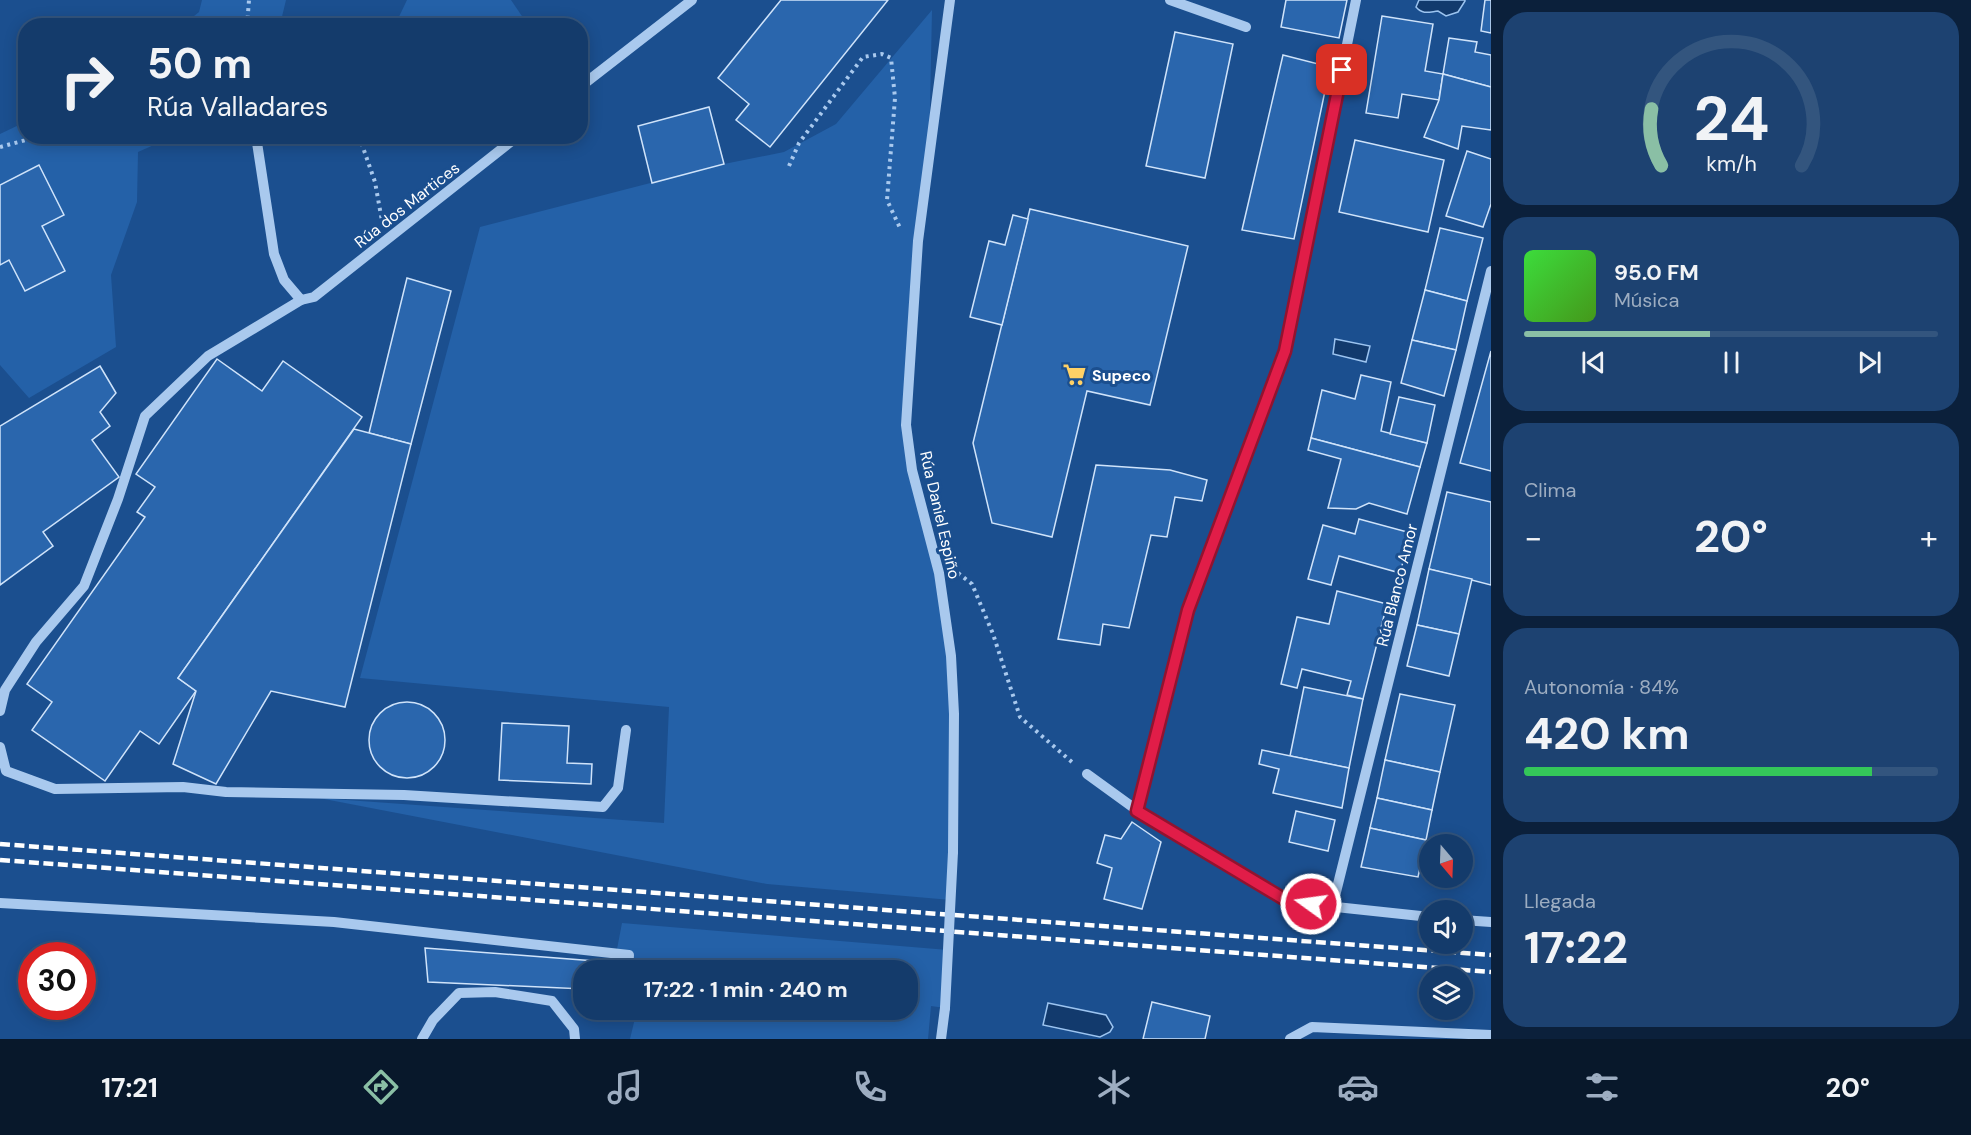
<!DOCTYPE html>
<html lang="es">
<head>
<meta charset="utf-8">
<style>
	:root { --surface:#143b6b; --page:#1d4271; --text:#f1f3f6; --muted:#9dadc1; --line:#33557e; --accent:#8abfa5 }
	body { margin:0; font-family:"DM Sans",sans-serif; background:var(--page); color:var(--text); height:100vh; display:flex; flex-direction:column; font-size:22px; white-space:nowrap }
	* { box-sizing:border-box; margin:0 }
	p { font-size:20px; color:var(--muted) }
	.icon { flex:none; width:33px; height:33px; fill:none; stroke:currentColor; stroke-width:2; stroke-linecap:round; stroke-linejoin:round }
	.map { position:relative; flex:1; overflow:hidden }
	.drawer { display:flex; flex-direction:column; gap:12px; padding:12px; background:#0b203b; width:480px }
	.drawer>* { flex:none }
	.guide { position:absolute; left:18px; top:18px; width:570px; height:126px; border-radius:24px; box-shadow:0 3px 15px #0003,0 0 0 2px var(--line); background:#143b6b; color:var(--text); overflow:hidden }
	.needle { width:39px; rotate:161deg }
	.fabs { position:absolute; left:1419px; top:834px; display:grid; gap:12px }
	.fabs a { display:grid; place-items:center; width:54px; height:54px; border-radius:50%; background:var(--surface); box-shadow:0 3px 15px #0003,0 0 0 2px var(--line); font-size:30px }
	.speed { position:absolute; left:18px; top:942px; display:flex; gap:12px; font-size:30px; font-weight:700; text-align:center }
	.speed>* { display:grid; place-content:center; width:78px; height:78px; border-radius:50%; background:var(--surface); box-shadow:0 3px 15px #0003,0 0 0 2px var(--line); line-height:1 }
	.speed .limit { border:9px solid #d22; background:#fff; color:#111 }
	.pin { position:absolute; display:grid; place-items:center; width:51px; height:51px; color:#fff; margin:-26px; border-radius:12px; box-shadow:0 3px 9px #0006 }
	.me { position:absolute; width:66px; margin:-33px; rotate:284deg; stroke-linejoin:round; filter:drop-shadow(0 0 4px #0008) }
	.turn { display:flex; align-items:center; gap:21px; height:126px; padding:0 30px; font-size:27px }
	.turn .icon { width:78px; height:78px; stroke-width:2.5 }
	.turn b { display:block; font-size:42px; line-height:51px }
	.big { font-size:45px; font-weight:700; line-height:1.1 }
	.drawer .widget { flex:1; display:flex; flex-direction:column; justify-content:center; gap:9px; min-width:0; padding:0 21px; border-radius:24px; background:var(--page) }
	.drawer .dial { align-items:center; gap:0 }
	.dial svg { height:156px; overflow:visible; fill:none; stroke:var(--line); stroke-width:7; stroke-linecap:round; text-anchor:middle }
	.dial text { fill:var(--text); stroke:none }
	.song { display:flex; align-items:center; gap:18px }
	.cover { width:72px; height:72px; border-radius:9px; background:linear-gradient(135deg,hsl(120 70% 55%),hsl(100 70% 35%)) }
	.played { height:6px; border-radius:3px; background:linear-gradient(90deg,var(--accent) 45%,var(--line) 45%) }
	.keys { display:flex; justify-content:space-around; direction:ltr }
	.heat { display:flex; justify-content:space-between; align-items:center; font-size:33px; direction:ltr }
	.charge { height:9px; border-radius:4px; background:linear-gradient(90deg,#34c759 84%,var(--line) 0) }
	.trip { position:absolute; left:573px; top:960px; width:345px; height:60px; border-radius:24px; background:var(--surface); box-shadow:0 3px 15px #0003,0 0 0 2px var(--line); font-weight:700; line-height:60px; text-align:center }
	.dock { display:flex; height:96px; justify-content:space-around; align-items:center; background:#08182b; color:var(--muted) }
	.dock .icon { width:42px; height:42px }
	.dock .active { color:var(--accent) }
	.dock b { font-size:27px; color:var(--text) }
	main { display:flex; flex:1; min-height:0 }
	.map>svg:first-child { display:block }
</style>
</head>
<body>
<main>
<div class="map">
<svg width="1491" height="1039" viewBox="0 0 1491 1039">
	<rect width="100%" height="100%" fill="#1b4f8f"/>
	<g fill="#2461a8">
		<polygon points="202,0 286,0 280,25 183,25 199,12"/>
		<polygon points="407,0 511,0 528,25 395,25"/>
		<polygon points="932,10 929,156 906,425 939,573 951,656 951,900 767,884 319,798 664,823 669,707 360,678 480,227 724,164 784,152 836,124"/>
		<polygon points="25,122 26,136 172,137 138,152 137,202 111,275 116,347 29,398 0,365 0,134"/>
		<polygon points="622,923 948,950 945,1008 931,1006 928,1039 630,1039 637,1010 908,1010 908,970 613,970"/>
	</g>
	<g fill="#123a6d" stroke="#9cc4f0" stroke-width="1.5">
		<path d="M1419 0H1465V1L1458 12 1446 16 1438 11C1429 12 1423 15 1416 7Z"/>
		<polygon points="1335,339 1370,346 1366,362 1333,354"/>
		<polygon points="1048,1003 1106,1015 1113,1027 1110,1032 1100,1037 1043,1025"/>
	</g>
	<g fill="#2a66ad" stroke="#cfe3fa" stroke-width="1.5">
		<polygon points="781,0 888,0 770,147 736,120 749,104 718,78"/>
		<polygon points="1286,0 1347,0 1339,38 1281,27"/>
		<polygon points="1485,0 1491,0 1491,33 1481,31"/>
		<polygon points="1382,16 1433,24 1425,71 1443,74 1439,100 1402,94 1398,118 1366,113"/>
		<polygon points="1175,32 1233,44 1205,178 1146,166"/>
		<polygon points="1449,38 1477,42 1475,52 1491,55 1491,87 1443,74"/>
		<polygon points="1283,55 1330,67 1294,239 1242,230"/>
		<polygon points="1443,74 1491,87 1491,130 1462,126 1458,149 1424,137 1439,100"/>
		<polygon points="709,107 724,164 652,183 638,126"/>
		<polygon points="1355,140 1444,160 1428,232 1339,212"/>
		<polygon points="1467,151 1491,159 1491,204 1483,227 1446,216"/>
		<polygon points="39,165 64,215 42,226 65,271 25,291 9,260 0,265 0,185"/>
		<polygon points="1030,209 1188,246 1150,405 1087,391 1052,537 992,523 973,443"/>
		<polygon points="1013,215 1028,219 1002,325 970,317 989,241 1005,245"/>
		<polygon points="1440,228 1483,238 1467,301 1425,290"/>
		<polygon points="407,278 451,291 411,444 369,433"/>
		<polygon points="1425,290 1467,301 1456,350 1412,340"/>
		<polygon points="1412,340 1456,350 1444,396 1401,383"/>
		<polygon points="1491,351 1491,471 1460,463"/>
		<polygon points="217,359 262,391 283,361 362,417 178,678 196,691 159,744 140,731 105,781 32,730 52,702 27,684 145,517 137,512 155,487 136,474"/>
		<polygon points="100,366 116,393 100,412 110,426 92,440 119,477 43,532 53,546 0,585 0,426"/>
		<polygon points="1361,375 1391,382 1381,431 1427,443 1420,467 1311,438 1322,390 1355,399"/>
		<polygon points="1399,397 1435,405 1427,443 1390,434"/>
		<polygon points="354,429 411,444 345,707 271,691 216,784 173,764 196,691 178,678"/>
		<polygon points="1311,438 1420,467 1407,514 1369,503 1356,509 1328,508 1341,459 1308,450"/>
		<polygon points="1096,465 1170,470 1207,480 1202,501 1175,497 1167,537 1151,535 1129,628 1103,624 1100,645 1058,639"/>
		<polygon points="1447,492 1491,502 1491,585 1429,569"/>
		<polygon points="1359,519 1411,533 1400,573 1339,556 1331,585 1308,579 1323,525 1355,534"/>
		<polygon points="1429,569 1472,579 1459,634 1417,625"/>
		<polygon points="1337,591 1387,604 1363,699 1347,695 1351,681 1302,669 1297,688 1281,684 1297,617 1329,624"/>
		<polygon points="1417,625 1459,634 1449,676 1407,666"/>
		<polygon points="1304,687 1363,699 1349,768 1290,756"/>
		<polygon points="1400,694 1455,705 1440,772 1385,760"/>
		<circle cx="407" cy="740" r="38"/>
		<polygon points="502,723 569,726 567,763 592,764 591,784 499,780"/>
		<polygon points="1262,750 1349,768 1342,808 1273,793 1279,769 1259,764"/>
		<polygon points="1385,760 1440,772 1432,810 1377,798"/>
		<polygon points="1377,798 1432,810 1426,840 1370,828"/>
		<polygon points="1296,811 1335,820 1328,851 1289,842"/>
		<polygon points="1132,822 1161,842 1142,909 1104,899 1112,868 1097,863 1105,835 1121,839"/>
		<polygon points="1370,828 1426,840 1418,877 1361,867"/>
		<polygon points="425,948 608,962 605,970 584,970 584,989 428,982"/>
		<polygon points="1152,1002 1210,1016 1205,1039 1143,1039"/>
	</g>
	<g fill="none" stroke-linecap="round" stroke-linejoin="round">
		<g stroke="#a9c9ee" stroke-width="4" stroke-dasharray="3 4.5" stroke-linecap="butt">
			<polyline points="247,26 249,0"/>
			<polyline points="359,136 375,182 382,221"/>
			<polyline points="0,147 41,136"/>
			<polyline points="789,166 799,143 863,57 882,54 891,58 895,98 887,200 900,228"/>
			<polyline points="958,573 972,584 993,634 1020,717 1073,763"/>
		</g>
		<g stroke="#a9c9ee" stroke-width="10">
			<polyline points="950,0 918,241 906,425 912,470 939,573 951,656 954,714 953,852"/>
			<polyline points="1170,0 1246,27"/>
			<polyline points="580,87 692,0"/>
			<polyline points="256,136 274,254 284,280 301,300 314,297 518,136"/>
			<polyline points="0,711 5,690 36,642 84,586 118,499 145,416 208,356 301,300"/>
			<polyline points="0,747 6,771 55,789 183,787 226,792 404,795 603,807 618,788 626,730"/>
			<polyline points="1087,774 1138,811 1289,902 1430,917"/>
			<polyline points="1138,811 1188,610 1285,351 1356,0"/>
			<polyline points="0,903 334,922 629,955 628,970"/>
			<polyline points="1332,908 1491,271"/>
			<polyline points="1462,920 1491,922"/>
			<polyline points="422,1039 433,1020 459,993 495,992 552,1001 574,1029 575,1039"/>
			<polyline points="941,1039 945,1008"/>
			<polyline points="1290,1039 1312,1027 1491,1035"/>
		</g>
		<g stroke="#fff" stroke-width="4.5" stroke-dasharray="10 4.5" stroke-linecap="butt">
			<polyline points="0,844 1491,955"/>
			<polyline points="0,860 1491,972"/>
		</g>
		<polyline stroke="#a9c9ee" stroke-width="10" points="945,1008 953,852"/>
	</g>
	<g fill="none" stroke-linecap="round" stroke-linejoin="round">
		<defs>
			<polyline id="route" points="1311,904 1289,902 1137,811 1188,610 1285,351 1342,70"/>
		</defs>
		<use href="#route" stroke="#92132f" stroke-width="15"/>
		<use href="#route" stroke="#e11d48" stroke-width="10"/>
	</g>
	<defs>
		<symbol id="supermarket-bare" viewBox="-9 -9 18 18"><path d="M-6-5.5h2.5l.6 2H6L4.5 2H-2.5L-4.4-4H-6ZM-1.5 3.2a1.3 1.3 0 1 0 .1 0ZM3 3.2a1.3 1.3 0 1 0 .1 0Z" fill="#ffd166" stroke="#1b4f8f" stroke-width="2.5" paint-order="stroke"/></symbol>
	</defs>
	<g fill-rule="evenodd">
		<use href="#supermarket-bare" x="1058" y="358" width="33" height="33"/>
	</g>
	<g text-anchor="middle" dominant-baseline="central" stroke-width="6" stroke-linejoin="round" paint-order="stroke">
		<g font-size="16" fill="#fff" stroke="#1b4f8f">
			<text transform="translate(407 205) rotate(-38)">Rúa dos Martices</text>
			<text transform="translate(940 515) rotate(77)">Rúa Daniel Espiño</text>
			<text transform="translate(1397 585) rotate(-76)">Rúa Blanco Amor</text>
		</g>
		<g font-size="16" font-weight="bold" fill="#fff" stroke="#1b4f8f" text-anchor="start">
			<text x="1092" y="375">Supeco</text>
		</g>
	</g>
</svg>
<div class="fabs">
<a><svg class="needle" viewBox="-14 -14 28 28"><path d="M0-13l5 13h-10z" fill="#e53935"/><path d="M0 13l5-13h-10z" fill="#9dadc1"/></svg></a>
<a><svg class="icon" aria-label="sound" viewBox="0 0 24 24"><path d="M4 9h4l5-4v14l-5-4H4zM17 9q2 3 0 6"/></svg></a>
<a><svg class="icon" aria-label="layers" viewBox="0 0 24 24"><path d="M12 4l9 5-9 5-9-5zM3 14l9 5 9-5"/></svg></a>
</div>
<div class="speed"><div class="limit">30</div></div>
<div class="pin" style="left:1342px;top:70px;background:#d93025"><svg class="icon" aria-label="arrive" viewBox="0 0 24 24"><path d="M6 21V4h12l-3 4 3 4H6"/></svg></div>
<svg class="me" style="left:1311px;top:904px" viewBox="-20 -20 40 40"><circle r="17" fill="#e11d48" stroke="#fff" stroke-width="3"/><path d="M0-11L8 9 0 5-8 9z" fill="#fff"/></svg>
<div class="trip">17:22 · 1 min · 240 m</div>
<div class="guide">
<div class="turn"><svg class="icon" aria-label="right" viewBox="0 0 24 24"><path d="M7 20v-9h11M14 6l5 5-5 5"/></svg><div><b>50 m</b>Rúa Valladares</div></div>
</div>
</div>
<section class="drawer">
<div class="widget dial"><svg viewBox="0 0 100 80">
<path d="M14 69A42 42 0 1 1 86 69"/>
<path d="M14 69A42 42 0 0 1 9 40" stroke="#8abfa5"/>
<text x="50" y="56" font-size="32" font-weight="700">24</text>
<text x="50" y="72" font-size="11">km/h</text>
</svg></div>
<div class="widget">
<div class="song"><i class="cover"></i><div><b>95.0 FM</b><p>Música</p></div></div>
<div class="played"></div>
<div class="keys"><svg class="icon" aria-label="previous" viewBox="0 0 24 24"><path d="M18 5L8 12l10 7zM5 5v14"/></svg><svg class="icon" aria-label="pause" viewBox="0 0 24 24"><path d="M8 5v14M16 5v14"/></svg><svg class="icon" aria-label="next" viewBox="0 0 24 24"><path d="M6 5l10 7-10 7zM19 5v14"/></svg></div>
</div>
<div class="widget"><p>Clima</p>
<div class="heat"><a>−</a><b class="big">20°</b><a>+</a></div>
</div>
<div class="widget"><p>Autonomía · 84%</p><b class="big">420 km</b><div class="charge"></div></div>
<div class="widget"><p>Llegada</p><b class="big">17:22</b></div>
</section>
</main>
<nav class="dock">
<b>17:21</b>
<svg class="icon active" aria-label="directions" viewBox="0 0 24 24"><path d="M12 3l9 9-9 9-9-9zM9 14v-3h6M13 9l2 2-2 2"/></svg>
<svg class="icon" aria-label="music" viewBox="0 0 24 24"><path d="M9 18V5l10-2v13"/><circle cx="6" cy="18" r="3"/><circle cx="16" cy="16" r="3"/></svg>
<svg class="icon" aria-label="phone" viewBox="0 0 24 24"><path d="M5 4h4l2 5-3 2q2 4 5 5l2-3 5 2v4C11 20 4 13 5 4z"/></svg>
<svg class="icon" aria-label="climate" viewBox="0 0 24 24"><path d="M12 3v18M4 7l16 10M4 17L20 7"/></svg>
<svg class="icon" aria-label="car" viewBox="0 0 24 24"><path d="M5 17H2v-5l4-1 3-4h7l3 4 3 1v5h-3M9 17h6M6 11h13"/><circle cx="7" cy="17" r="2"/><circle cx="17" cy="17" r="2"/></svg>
<svg class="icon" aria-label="filters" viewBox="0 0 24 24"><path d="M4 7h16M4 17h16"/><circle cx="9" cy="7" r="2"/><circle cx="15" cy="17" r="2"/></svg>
<b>20°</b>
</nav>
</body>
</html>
